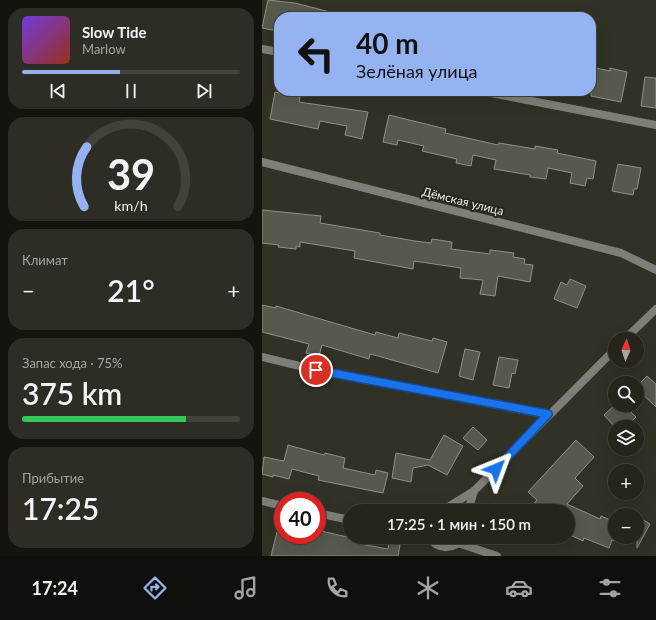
<!DOCTYPE html>
<html lang="ru">
<head>
<meta charset="utf-8">
<style>
	:root { --surface:#25251c; --page:#2d2d25; --text:#f1f3f6; --muted:#a3a5a3; --line:#42423b; --accent:#95b2f1 }
	body { margin:0; font-family:Lato,sans-serif; background:var(--page); color:var(--text); height:100vh; display:flex; flex-direction:column; font-size:15px; white-space:nowrap }
	* { box-sizing:border-box; margin:0 }
	p { font-size:13px; color:var(--muted) }
	.icon { flex:none; width:22px; height:22px; fill:none; stroke:currentColor; stroke-width:2; stroke-linecap:round; stroke-linejoin:round }
	.map { position:relative; flex:1; overflow:hidden }
	.sheet { display:flex; flex-direction:column; gap:8px; padding:8px; background:#14140f; width:262px }
	.sheet>* { flex:none }
	.top-card { position:absolute; left:12px; top:12px; width:322px; height:84px; border-radius:16px; box-shadow:0 4px 16px #0002,0 0 0 1px var(--line); background:#95b2f1; color:#111; overflow:hidden }
	.needle { width:26px; rotate:3deg }
	.buttons { position:absolute; left:346px; top:332px; display:grid; gap:8px }
	.buttons a { display:grid; place-items:center; width:36px; height:36px; border-radius:50%; background:var(--surface); box-shadow:0 4px 16px #0002,0 0 0 1px var(--line); font-size:20px }
	.speed { position:absolute; left:12px; top:492px; display:flex; gap:8px; font-size:20px; font-weight:700; text-align:center }
	.speed>* { display:grid; place-content:center; width:52px; height:52px; border-radius:50%; background:var(--surface); box-shadow:0 4px 16px #0002,0 0 0 1px var(--line); line-height:1 }
	.speed .limit { border:6px solid #d22; background:#fff; color:#111 }
	.pin { position:absolute; display:grid; place-items:center; width:34px; height:34px; color:#fff; margin:-17px; border:2px solid #fff; border-radius:50%; box-shadow:0 1px 4px #0007 }
	.me { position:absolute; width:44px; margin:-22px; rotate:44deg; stroke-linejoin:round; filter:drop-shadow(0 0 3px #0008) }
	.turn { display:flex; align-items:center; gap:14px; height:84px; padding:0 16px; font-size:18px }
	.turn .icon { width:52px; height:52px; stroke-width:2.5 }
	.turn b { display:block; font-size:28px; line-height:34px }
	.big { font-size:30px; font-weight:600; line-height:1.1 }
	.sheet .widget { flex:1; display:flex; flex-direction:column; justify-content:center; gap:6px; min-width:0; padding:0 14px; border-radius:16px; background:var(--page) }
	.sheet .dial { align-items:center; gap:0 }
	.dial svg { height:104px; overflow:visible; fill:none; stroke:var(--line); stroke-width:7; stroke-linecap:round; text-anchor:middle }
	.dial text { fill:var(--text); stroke:none }
	.song { display:flex; align-items:center; gap:12px }
	.cover { width:48px; height:48px; border-radius:6px; background:linear-gradient(135deg,hsl(260 70% 55%),hsl(10 70% 35%)) }
	.played { height:4px; border-radius:2px; background:linear-gradient(90deg,var(--accent) 45%,var(--line) 45%) }
	.keys { display:flex; justify-content:space-around; direction:ltr }
	.heat { display:flex; justify-content:space-between; align-items:center; font-size:22px; direction:ltr }
	.charge { height:6px; border-radius:3px; background:linear-gradient(90deg,#34c759 75%,var(--line) 0) }
	.trip { position:absolute; left:81px; top:504px; width:232px; height:40px; border-radius:20px; background:var(--surface); box-shadow:0 4px 16px #0002,0 0 0 1px var(--line); font-weight:600; line-height:40px; text-align:center }
	.menu { display:flex; height:64px; justify-content:space-around; align-items:center; background:#0f0f0b; color:var(--muted) }
	.menu .icon { width:28px; height:28px }
	.menu .current { color:var(--accent) }
	.menu b { font-size:18px; color:var(--text) }
	main { display:flex; flex:1; min-height:0 }
	.map>svg:first-child { display:block }
</style>
</head>
<body>
<main>
<section class="sheet">
<div class="widget">
<div class="song"><i class="cover"></i><div><b>Slow Tide</b><p>Marlow</p></div></div>
<div class="played"></div>
<div class="keys"><svg class="icon" aria-label="previous" viewBox="0 0 24 24"><path d="M18 5L8 12l10 7zM5 5v14"/></svg><svg class="icon" aria-label="pause" viewBox="0 0 24 24"><path d="M8 5v14M16 5v14"/></svg><svg class="icon" aria-label="next" viewBox="0 0 24 24"><path d="M6 5l10 7-10 7zM19 5v14"/></svg></div>
</div>
<div class="widget dial"><svg viewBox="0 0 100 80">
<path d="M14 69A42 42 0 1 1 86 69"/>
<path d="M14 69A42 42 0 0 1 16 23" stroke="#95b2f1"/>
<text x="50" y="56" font-size="32" font-weight="700">39</text>
<text x="50" y="72" font-size="11">km/h</text>
</svg></div>
<div class="widget"><p>Климат</p>
<div class="heat"><a>−</a><b class="big">21°</b><a>+</a></div>
</div>
<div class="widget"><p>Запас хода · 75%</p><b class="big">375 km</b><div class="charge"></div></div>
<div class="widget"><p>Прибытие</p><b class="big">17:25</b></div>
</section>
<div class="map">
<svg width="394" height="556" viewBox="0 0 394 556">
	<rect width="100%" height="100%" fill="#313126"/>
	<g fill="#58594d" stroke="#909184">
		<polygon points="6,0 33,3 72,13 71,17 17,17 15,31 0,28"/>
		<polygon points="329,67 348,71 348,68 365,72 359,102 329,96"/>
		<polygon points="383,77 394,78 394,108 379,106"/>
		<polygon points="13,92 38,97 37,102 106,112 100,139 83,135 85,126 58,121 56,129 8,119"/>
		<polygon points="127,115 184,129 183,133 236,145 237,143 273,149 273,146 296,150 295,153 334,161 331,179 325,178 323,186 308,183 310,173 286,168 284,179 268,177 268,175 232,169 234,160 211,155 209,166 194,163 195,159 160,151 162,146 136,140 135,145 121,142"/>
		<polygon points="356,164 379,168 375,189 372,189 371,195 350,191"/>
		<polygon points="0,210 59,216 58,223 118,233 118,235 153,241 169,243 170,239 190,242 189,249 228,254 228,250 252,253 251,257 263,259 262,264 271,265 268,282 236,276 233,296 218,294 221,280 198,278 199,268 152,261 151,269 92,258 93,251 38,242 38,247 34,246 34,249 16,247 17,245 0,243"/>
		<polygon points="308,279 324,286 315,308 292,299 299,282 305,285"/>
		<polygon points="0,305 14,308 14,306 113,335 114,332 136,338 137,333 170,341 171,338 185,342 176,373 116,356 108,354 107,359 60,345 57,356 44,353 47,344 0,332"/>
		<polygon points="203,349 218,352 211,380 197,376"/>
		<polygon points="237,357 256,360 253,374 250,373 247,388 231,385"/>
		<polygon points="385,376 394,384 394,407 375,389 375,386"/>
		<polygon points="353,405 362,405 374,417 364,427 353,427 342,415"/>
		<polygon points="211,427 225,440 216,450 201,438"/>
		<polygon points="182,435 201,446 185,475 166,465 151,468 149,482 130,478 134,453 168,460"/>
		<polygon points="314,440 332,457 313,478 321,486 305,504 338,519 339,516 353,522 353,541 350,540 347,548 322,538 321,541 306,534 306,511 277,511 271,505 275,500 266,492"/>
		<polygon points="26,445 62,455 63,453 83,458 81,468 113,475 114,470 126,473 121,493 56,480 57,476 30,469 27,479 11,475 11,477 0,474 2,457 22,461"/>
		<polygon points="375,516 388,524 375,548"/>
		<polygon points="55,530 94,539 93,543 126,549 127,543 138,545 136,556 9,556 15,532 21,533 21,535 46,539 47,535 55,535"/>
	</g>
	<g fill="none" stroke-linecap="round" stroke-linejoin="round">
		<g stroke="#7f7f79" stroke-width="8">
			<polyline points="0,49 17,52"/>
			<polyline points="218,91 394,125"/>
			<polyline points="0,162 359,253 394,270"/>
			<polyline points="0,357 54,370 287,415"/>
			<polyline points="196,543 235,556"/>
		</g>
		<g stroke="#7f7f79" stroke-width="8">
			<polyline points="363,339 394,309"/>
			<polyline points="0,501 21,506"/>
			<polyline points="183,509 212,491 353,349"/>
			<polyline points="175,511 183,509 193,511"/>
			<polyline points="206,511 212,491"/>
			<polyline points="55,513 88,520"/>
			<polyline points="158,537 169,540"/>
			<path d="M167 537C176 551 193 550 202 537"/>
		</g>
	</g>
	<g fill="none" stroke-linecap="round" stroke-linejoin="round">
		<defs>
			<polyline id="route" points="54,370 286,414 234,469"/>
		</defs>
		<use href="#route" stroke="#114b97" stroke-width="10"/>
		<use href="#route" stroke="#1a73e8" stroke-width="7"/>
	</g>
	<g text-anchor="middle" dominant-baseline="central" stroke-width="4" stroke-linejoin="round" paint-order="stroke">
		<g font-size="12" fill="#ebebe4" stroke="#27271c">
			<text transform="translate(201 201) rotate(14)">Дёмская улица</text>
		</g>
	</g>
</svg>
<div class="buttons">
<a><svg class="needle" viewBox="-14 -14 28 28"><path d="M0-13l5 13h-10z" fill="#e53935"/><path d="M0 13l5-13h-10z" fill="#a3a5a3"/></svg></a>
<a><svg class="icon" aria-label="search" viewBox="0 0 24 24"><circle cx="10" cy="10" r="6"/><path d="M15 15l6 6"/></svg></a>
<a><svg class="icon" aria-label="layers" viewBox="0 0 24 24"><path d="M12 4l9 5-9 5-9-5zM3 14l9 5 9-5"/></svg></a>
<a>+</a>
<a>−</a>
</div>
<div class="speed"><div class="limit">40</div></div>
<div class="pin" style="left:54px;top:370px;background:#d93025"><svg class="icon" aria-label="arrive" viewBox="0 0 24 24"><path d="M6 21V4h12l-3 4 3 4H6"/></svg></div>
<svg class="me" style="left:234px;top:469px" viewBox="-20 -20 40 40"><path d="M0-17L14 15 0 8-14 15z" fill="#1a73e8" stroke="#fff" stroke-width="4"/></svg>
<div class="trip">17:25 · 1 мин · 150 m</div>
<div class="top-card">
<div class="turn"><svg class="icon" aria-label="left" viewBox="0 0 24 24"><path d="M17 20v-9H6M10 6l-5 5 5 5"/></svg><div><b>40 m</b>Зелёная улица</div></div>
</div>
</div>
</main>
<nav class="menu">
<b>17:24</b>
<svg class="icon current" aria-label="directions" viewBox="0 0 24 24"><path d="M12 3l9 9-9 9-9-9zM9 14v-3h6M13 9l2 2-2 2"/></svg>
<svg class="icon" aria-label="music" viewBox="0 0 24 24"><path d="M9 18V5l10-2v13"/><circle cx="6" cy="18" r="3"/><circle cx="16" cy="16" r="3"/></svg>
<svg class="icon" aria-label="phone" viewBox="0 0 24 24"><path d="M5 4h4l2 5-3 2q2 4 5 5l2-3 5 2v4C11 20 4 13 5 4z"/></svg>
<svg class="icon" aria-label="climate" viewBox="0 0 24 24"><path d="M12 3v18M4 7l16 10M4 17L20 7"/></svg>
<svg class="icon" aria-label="car" viewBox="0 0 24 24"><path d="M5 17H2v-5l4-1 3-4h7l3 4 3 1v5h-3M9 17h6M6 11h13"/><circle cx="7" cy="17" r="2"/><circle cx="17" cy="17" r="2"/></svg>
<svg class="icon" aria-label="filters" viewBox="0 0 24 24"><path d="M4 7h16M4 17h16"/><circle cx="9" cy="7" r="2"/><circle cx="15" cy="17" r="2"/></svg>
</nav>
</body>
</html>
